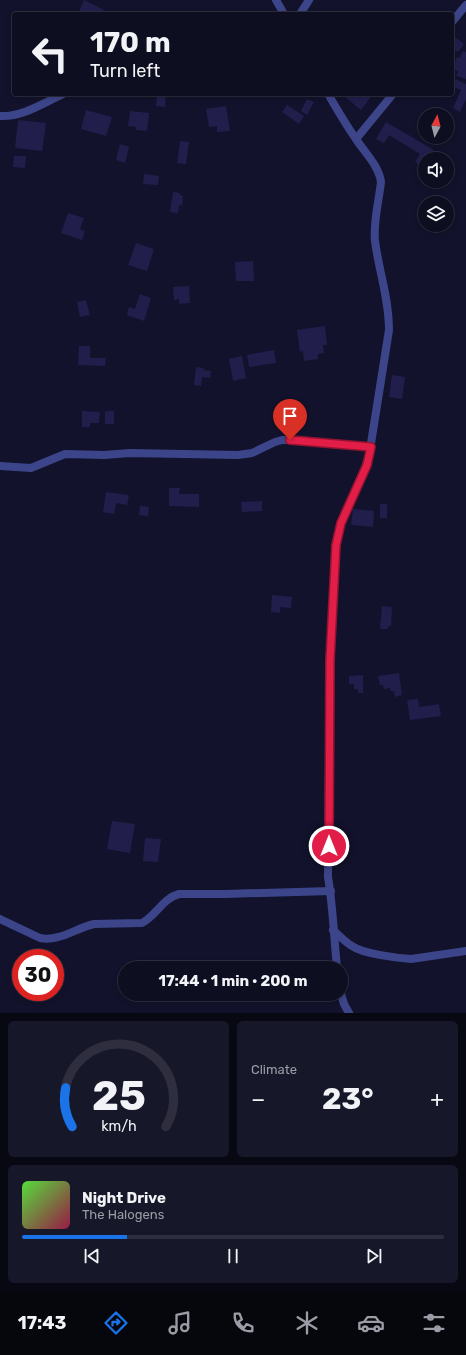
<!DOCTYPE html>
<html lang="en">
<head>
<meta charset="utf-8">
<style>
	:root { --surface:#0e0e21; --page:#17172a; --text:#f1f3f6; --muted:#9b9ca5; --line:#2e2e3f; --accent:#1a73e8 }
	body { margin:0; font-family:Rubik,sans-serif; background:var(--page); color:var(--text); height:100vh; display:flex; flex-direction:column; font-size:15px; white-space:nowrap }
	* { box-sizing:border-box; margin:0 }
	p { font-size:13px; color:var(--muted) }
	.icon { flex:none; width:22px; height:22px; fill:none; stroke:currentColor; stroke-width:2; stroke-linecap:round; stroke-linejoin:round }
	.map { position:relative; height:1013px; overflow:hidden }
	.panel { display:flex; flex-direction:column; gap:8px; padding:8px; background:#080812; flex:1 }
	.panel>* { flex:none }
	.top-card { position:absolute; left:12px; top:12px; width:442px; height:84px; border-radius:4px; box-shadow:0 2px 6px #0003,0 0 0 1px var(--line); background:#0e0e21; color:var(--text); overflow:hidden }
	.needle { width:26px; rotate:7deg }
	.tools { position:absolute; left:418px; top:108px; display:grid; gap:8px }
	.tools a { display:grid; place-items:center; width:36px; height:36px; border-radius:50%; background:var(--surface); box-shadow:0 2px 6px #0003,0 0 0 1px var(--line); font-size:20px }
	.speed { position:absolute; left:12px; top:949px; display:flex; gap:8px; font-size:20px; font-weight:700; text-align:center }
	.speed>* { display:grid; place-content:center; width:52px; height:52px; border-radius:50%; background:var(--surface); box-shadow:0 2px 6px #0003,0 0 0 1px var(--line); line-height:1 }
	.speed .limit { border:6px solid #d22; background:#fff; color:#111 }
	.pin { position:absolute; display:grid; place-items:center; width:34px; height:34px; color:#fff; margin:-41px -17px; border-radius:50% 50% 50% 0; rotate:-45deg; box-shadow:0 0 4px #0007 }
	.pin .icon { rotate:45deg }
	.me { position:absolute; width:44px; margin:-22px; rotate:0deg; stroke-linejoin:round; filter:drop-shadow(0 0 3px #0008) }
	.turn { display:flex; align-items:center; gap:14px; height:84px; padding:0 12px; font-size:18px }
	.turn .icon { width:52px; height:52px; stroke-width:2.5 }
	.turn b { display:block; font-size:28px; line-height:34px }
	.big { font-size:30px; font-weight:700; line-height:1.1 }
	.panel .widget { flex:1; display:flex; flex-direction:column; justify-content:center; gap:6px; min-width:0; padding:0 14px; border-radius:6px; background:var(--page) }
	.panel .dial { align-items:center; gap:0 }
	.dial svg { height:104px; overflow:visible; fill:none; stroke:var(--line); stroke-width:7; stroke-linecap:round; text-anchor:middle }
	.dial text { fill:var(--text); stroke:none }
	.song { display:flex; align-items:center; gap:12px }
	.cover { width:48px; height:48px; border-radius:6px; background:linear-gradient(135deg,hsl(110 70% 55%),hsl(340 70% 35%)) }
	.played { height:4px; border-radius:2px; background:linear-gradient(90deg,var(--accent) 25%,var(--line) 25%) }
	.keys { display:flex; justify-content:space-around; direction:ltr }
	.heat { display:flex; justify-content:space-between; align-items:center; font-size:22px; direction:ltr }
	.panel .tiles { flex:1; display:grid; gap:8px; grid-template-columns:1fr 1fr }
	.widget:last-child { grid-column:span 2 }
	.trip { position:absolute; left:118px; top:961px; width:230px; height:40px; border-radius:20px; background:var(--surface); box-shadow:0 2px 6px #0003,0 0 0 1px var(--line); font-weight:700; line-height:40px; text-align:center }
	.dock { display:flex; height:64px; justify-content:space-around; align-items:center; background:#06060d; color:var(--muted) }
	.dock .icon { width:28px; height:28px }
	.dock .on { color:var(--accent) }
	.dock b { font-size:18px; color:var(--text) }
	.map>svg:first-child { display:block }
</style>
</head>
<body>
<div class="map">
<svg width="466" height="1013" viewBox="0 0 466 1013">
	<rect width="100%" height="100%" fill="#12122c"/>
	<g fill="#211e4c">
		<polygon points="84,0 104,10 101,14 85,14 79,11"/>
		<polygon points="455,37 464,44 458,52 452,48 452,39 453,40"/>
		<polygon points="463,51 466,52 466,79 456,76 458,71 452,69 457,57 460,58"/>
		<polygon points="453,78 466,84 466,99 460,112 453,108 461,90 452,86"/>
		<polygon points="157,94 166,94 165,107 156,106"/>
		<polygon points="348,94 373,94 361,110 345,97"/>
		<polygon points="307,99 314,102 307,115 301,111"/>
		<polygon points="287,105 304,116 299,124 282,112"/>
		<polygon points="226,106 230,131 217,132 217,126 209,127 206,109"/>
		<polygon points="86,110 112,117 106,136 81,129"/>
		<polygon points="130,111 149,113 147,131 136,130 136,127 128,126"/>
		<polygon points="18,120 46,123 42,151 15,148"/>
		<polygon points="386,122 434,150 428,159 425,159 425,164 423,167 415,162 420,154 389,135 384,143 376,139"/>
		<polygon points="180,141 189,142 186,164 177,163"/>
		<polygon points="120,144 129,147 125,163 116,160"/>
		<polygon points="14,156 26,156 25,168 13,167"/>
		<polygon points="144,174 159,176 158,185 143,184"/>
		<polygon points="173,192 180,193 180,195 183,196 182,206 179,205 178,213 170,212"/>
		<polygon points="68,213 84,218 80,229 85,231 82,240 61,233"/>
		<polygon points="136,243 154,249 147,271 128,265"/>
		<polygon points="253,261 254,281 236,281 235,262"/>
		<polygon points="189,286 190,303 179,304 179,299 174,300 173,287"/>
		<polygon points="140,294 151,298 144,321 127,315 129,307 135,309"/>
		<polygon points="86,300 90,315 80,317 77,302"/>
		<polygon points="325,326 327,345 323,345 324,353 318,354 318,359 304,361 303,351 300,352 297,330"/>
		<polygon points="79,346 90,346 90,358 106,358 105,366 78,365"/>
		<polygon points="274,350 276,363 249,367 247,355"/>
		<polygon points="242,356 246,378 233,381 229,359"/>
		<polygon points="196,367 204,368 203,370 211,371 210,378 202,377 201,386 194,385"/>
		<polygon points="392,375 405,377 402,399 389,397"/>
		<polygon points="82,411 100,412 99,423 90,423 90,427 82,427"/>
		<rect x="105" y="411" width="9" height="13"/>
		<polygon points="169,488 180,488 179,494 199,494 199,507 169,506"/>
		<polygon points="106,492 129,495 127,505 116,503 114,514 103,512"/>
		<polygon points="262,501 262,511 242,512 241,502"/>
		<rect x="380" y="504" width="7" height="14"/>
		<polygon points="140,506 149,507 148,516 139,515"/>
		<polygon points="353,509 374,511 373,527 351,525"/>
		<polygon points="272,595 292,597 291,608 280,607 280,613 271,612"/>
		<polygon points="382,606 392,607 391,626 388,626 388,629 380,629"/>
		<polygon points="399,673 402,695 395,697 394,691 391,691 390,688 384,689 383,685 380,685 378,676"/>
		<polygon points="363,675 363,693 358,693 358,689 354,689 354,684 349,684 349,676"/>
		<polygon points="418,699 419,707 439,704 441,716 410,720 407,700"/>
		<polygon points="112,821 135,824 130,853 107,849"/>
		<polygon points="145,838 161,839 158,862 143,861"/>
	</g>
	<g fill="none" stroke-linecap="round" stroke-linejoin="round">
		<g stroke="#3d458a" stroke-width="8">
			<polyline points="276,0 284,14"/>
			<polyline points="300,14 309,0"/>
			<polyline points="452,22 466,5"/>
			<path d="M328 94C337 109 346 125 356 139 365 153 379 166 381 182 379 200 373 223 375 241 379 272 389 298 389 330L369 456 360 482 341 523 336 545 330 660 328 877C333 907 334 938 337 968"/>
			<path d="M0 116C23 117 43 103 63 94"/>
			<polyline points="356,139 393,94"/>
			<polyline points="0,466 31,468 65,454 104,455 130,453 238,455 252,453 275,442 282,440 300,440 371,447"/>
			<path d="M0 919 40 938C59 942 76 928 94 924L142 923C156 916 163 898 179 894H225L331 891"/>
			<path d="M333 930C339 935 345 942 352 946 363 954 398 958 411 959L466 951"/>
			<polyline points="341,994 344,1004 349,1013"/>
		</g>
	</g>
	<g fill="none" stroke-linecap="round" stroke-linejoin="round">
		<defs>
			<polyline id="route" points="290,440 371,447 367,465 341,523 336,545 330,660 329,846"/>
		</defs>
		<use href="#route" stroke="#92132f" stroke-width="10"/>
		<use href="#route" stroke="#e11d48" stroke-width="7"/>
	</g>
</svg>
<div class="tools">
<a><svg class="needle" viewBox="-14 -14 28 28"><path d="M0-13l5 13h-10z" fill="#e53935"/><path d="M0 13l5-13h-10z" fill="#9b9ca5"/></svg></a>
<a><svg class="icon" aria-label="sound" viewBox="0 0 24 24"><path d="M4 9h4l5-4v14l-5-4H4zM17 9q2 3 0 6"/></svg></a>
<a><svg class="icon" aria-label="layers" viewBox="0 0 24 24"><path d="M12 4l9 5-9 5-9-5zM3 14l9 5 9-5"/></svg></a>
</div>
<div class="speed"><div class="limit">30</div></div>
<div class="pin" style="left:290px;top:440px;background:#d93025"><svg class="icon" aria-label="arrive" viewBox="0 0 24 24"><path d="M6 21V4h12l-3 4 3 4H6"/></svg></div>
<svg class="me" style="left:329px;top:846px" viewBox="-20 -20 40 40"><circle r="17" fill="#e11d48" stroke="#fff" stroke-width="3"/><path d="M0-11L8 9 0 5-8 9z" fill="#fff"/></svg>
<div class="trip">17:44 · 1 min · 200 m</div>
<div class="top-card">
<div class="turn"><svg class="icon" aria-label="left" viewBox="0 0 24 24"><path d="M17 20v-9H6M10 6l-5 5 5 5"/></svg><div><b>170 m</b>Turn left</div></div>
</div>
</div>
<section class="panel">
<div class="tiles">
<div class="widget dial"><svg viewBox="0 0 100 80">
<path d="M14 69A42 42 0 1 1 86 69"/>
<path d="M14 69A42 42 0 0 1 9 39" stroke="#1a73e8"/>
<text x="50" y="56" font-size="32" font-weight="700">25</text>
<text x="50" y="72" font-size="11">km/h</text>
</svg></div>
<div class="widget"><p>Climate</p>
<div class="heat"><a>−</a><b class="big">23°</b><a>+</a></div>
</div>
<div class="widget">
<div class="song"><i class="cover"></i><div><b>Night Drive</b><p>The Halogens</p></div></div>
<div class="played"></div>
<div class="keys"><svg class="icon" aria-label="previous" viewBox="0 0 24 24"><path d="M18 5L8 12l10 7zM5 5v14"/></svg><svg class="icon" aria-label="pause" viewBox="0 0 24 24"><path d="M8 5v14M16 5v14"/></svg><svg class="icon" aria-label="next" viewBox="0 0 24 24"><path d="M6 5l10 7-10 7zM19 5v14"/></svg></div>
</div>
</div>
</section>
<nav class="dock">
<b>17:43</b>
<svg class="icon on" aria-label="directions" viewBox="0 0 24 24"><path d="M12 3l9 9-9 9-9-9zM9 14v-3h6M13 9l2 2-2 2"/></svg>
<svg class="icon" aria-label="music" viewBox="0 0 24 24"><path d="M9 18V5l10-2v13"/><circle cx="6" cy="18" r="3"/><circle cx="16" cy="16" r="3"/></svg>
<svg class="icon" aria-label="phone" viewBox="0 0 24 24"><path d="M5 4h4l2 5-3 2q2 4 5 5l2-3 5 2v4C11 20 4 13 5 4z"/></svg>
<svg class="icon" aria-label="climate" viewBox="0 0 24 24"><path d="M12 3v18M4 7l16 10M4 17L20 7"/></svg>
<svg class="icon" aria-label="car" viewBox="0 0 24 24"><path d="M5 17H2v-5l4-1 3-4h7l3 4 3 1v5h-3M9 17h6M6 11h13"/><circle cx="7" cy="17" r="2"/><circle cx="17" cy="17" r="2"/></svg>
<svg class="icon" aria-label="filters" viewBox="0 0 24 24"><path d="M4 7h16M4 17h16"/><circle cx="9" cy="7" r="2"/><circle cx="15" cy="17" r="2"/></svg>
</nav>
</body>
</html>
